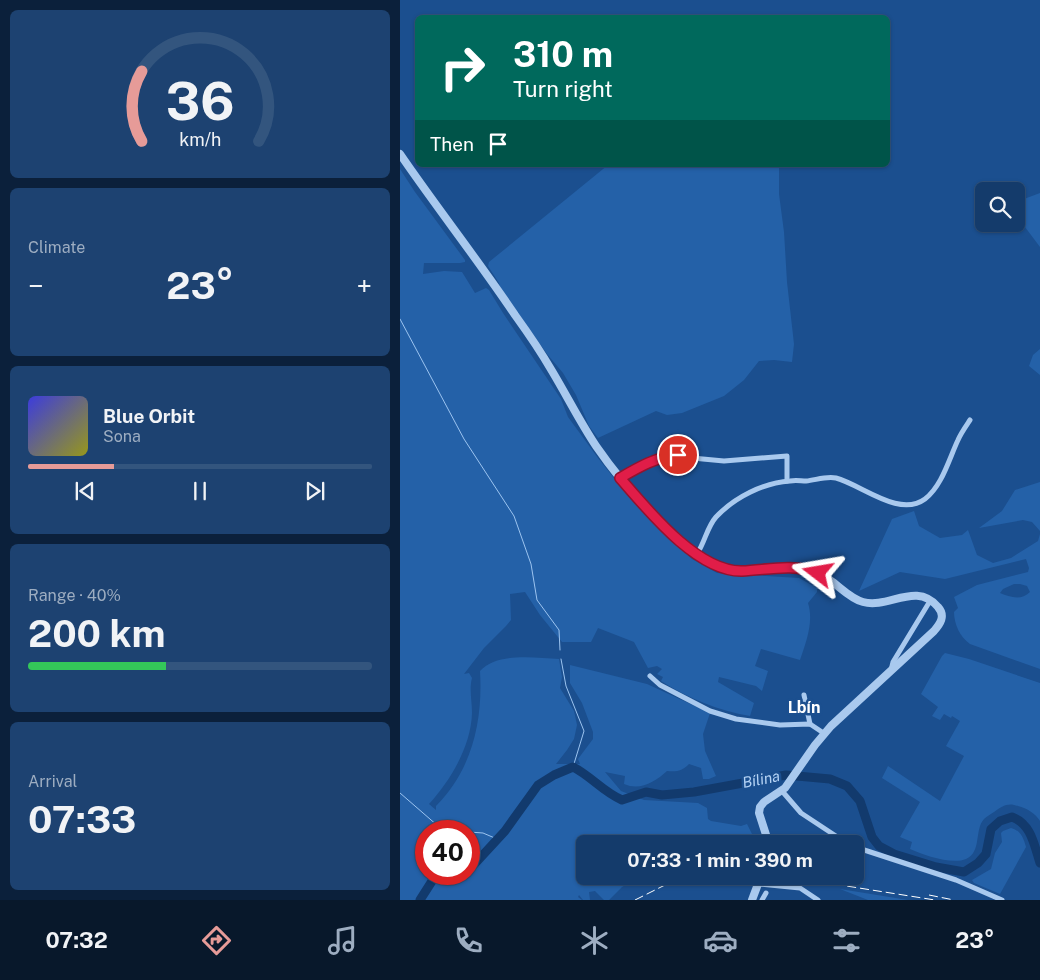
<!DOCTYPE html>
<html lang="en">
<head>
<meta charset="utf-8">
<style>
	:root { --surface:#143b6b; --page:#1d4271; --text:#f1f3f6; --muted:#9dadc1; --line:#33557e; --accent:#e69b98 }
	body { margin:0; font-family:"Public Sans",sans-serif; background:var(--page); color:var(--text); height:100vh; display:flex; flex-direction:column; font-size:19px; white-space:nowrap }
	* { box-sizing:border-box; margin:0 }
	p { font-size:16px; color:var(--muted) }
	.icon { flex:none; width:28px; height:28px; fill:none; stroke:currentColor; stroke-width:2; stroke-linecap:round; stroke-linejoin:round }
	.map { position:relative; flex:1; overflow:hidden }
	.panel { display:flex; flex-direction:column; gap:10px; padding:10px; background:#0b203b; width:400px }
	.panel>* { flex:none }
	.hud { position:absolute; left:15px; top:15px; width:475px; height:152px; border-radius:8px; box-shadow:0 1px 4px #0004,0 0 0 1px var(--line); background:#00695c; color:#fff; overflow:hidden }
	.controls { position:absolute; left:575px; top:182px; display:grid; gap:10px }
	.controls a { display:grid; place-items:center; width:50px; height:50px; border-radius:8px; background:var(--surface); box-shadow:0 1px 4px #0004,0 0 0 1px var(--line); font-size:25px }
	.speed { position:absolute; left:15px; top:820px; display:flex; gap:10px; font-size:25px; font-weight:700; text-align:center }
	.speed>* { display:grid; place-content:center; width:65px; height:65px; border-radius:50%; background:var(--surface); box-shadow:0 1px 4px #0004,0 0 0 1px var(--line); line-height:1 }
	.speed .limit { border:8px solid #d22; background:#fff; color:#111 }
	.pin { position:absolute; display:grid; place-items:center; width:42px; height:42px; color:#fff; margin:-21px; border:2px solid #fff; border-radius:50%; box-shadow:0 1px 5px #0007 }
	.me { position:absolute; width:55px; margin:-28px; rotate:284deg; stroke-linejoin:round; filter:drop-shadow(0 0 4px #0008) }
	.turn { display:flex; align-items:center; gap:18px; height:105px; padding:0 15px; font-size:22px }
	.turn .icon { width:65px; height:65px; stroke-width:2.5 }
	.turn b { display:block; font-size:35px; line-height:42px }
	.then { display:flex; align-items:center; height:48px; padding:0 15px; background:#0003; gap:10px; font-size:19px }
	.big { font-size:38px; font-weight:700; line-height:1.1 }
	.panel .tile { flex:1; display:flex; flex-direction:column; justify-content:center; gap:8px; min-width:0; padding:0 18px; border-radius:8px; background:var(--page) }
	.panel .dial { align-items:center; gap:0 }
	.dial svg { height:130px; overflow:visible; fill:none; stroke:var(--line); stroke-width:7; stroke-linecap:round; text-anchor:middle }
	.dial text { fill:var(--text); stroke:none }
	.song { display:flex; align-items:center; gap:15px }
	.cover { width:60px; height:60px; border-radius:8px; background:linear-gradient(135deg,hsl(240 70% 55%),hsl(60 70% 35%)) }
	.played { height:5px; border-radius:2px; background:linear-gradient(90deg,var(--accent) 25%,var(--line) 25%) }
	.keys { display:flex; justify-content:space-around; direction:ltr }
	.heat { display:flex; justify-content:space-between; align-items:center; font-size:28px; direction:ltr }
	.charge { height:8px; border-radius:4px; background:linear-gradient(90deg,#34c759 40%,var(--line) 0) }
	.trip { position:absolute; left:176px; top:835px; width:288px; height:50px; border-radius:8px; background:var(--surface); box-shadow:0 1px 4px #0004,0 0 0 1px var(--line); font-weight:700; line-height:50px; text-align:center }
	.dock { display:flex; height:80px; justify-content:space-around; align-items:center; background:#08182b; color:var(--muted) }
	.dock .icon { width:35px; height:35px }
	.dock .on { color:var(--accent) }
	.dock b { font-size:22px; color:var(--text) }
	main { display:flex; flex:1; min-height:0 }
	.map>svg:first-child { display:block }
</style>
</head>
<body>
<main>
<section class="panel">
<div class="tile dial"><svg viewBox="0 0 100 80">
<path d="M14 69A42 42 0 1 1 86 69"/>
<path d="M14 69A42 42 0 0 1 14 26" stroke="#e69b98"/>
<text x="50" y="56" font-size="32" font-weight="700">36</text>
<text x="50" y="72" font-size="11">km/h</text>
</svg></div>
<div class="tile"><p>Climate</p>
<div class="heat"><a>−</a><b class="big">23°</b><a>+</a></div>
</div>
<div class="tile">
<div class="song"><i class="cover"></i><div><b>Blue Orbit</b><p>Sona</p></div></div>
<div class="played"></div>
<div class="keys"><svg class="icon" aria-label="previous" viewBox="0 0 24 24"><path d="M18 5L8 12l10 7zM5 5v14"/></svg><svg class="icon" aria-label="pause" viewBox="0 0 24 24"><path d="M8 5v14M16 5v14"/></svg><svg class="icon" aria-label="next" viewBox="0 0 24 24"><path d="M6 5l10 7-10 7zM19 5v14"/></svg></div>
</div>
<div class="tile"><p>Range · 40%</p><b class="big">200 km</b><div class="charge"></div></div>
<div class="tile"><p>Arrival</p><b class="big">07:33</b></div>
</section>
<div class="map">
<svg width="640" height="900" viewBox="0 0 640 900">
	<rect width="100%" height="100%" fill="#1b4f8f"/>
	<g fill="#2461a8" fill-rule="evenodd">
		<polygon points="208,165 379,165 379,194 384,232 387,282 394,344 392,362 374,360 359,361 344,380 324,396 282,413 267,415 256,411 198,438 189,426 176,395 163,373 147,354 100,287 99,283 88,266 89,262"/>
		<path d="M0 169 15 192 65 260V262L60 263H24L23 274 44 271 62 272 75 293 86 288 89 290 103 313 161 399 168 417 198 458 229 497 262 532 292 559 317 573 399 578 417 588V592L408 603C414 622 406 642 400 660L361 649 355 666 368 671 362 691 356 686 319 677 318 682 354 703 350 716C319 711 288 698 261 681L263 677 257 674 262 669 257 666 248 668 234 642 198 628 191 642H162L140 615 125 592 110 594 111 620 106 626 84 648 64 674 69 673 72 678C69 689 72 701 72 713 71 746 51 780 29 804L36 810V806C72 770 83 721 80 671 98 652 135 658 159 659L162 677 160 688 174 711 177 725 174 739 167 750 156 764H180L178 759 193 739V732L182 703 170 683V665L247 684 310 713 303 734 305 751 316 776 309 779H303L301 768 289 764C282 771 277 772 267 771 255 782 240 791 224 784L225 776 205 772 221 791 244 800 298 803 307 808 308 819 311 821 341 826 347 824 353 836 360 840 361 844H185V876H243L222 887 209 900H204L195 891 189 892 190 900H183L179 895 178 897 182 900H0ZM26 831H69V874H26Z"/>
		<polygon points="640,193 640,247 616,215 616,202"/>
		<polygon points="640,349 640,375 629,366 633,355"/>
		<polygon points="640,482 640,531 632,522 623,520 579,528 602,511 615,490"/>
		<path d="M514 511 519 526 540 538 562 535 568 530 577 555 593 563 611 558 638 541 640 534V669L570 644C560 637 554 624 554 612L558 608 554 597 577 585 628 572 629 568 626 559 545 579 500 572 459 591 492 519ZM614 584H620L627 586 630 592C621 601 610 597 600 593L603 589Z"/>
		<path d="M545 653 569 659 640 683V821C636 814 627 808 618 806 608 802 602 806 594 812 591 814 587 816 584 819 574 830 582 852 566 859 552 865 523 855 510 849L512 842 500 837 520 802 482 778 488 766 540 801 564 756 546 746 560 721 552 716 551 718 544 714 540 720 532 716 538 707 521 694 542 656Z"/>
		<path d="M611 828C621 831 623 837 626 847L600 894 574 883 572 880 591 869 595 853 602 842 601 833 603 831Z"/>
		<polygon points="440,889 508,900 468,900"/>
	</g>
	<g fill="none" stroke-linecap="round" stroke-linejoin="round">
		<g stroke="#9cc4f0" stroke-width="1">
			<polyline points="0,319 64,439 114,516 131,564 137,600 159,630 160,650"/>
			<polyline points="161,659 166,686 184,731 173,767"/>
			<polyline points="0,793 38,826 53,831"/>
			<polyline points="69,832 83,833 97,839"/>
		</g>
		<g stroke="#123a6d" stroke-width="9">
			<path d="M69 870 105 831 138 785 154 775 173 767C191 776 203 792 222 800L246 792 262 795 294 792 386 775 430 779 447 786 460 801 472 837 479 846 494 854 536 867 564 872 578 863 586 854 591 829 600 821 612 817C631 824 634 844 640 863"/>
			<polyline points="42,874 60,875 62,874"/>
			<polyline points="20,900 34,878 41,874"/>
		</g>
		<g stroke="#a9c9ee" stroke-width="5">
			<polyline points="220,477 248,462 271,456 324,461 387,456 387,481"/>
			<path d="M297 554C305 542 307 527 316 517 335 497 363 483 390 481 396 480 401 481 406 481 416 480 426 476 436 478 462 485 499 518 525 499 542 486 549 459 558 440 561 433 566 426 570 420"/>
			<polyline points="491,670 493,662 530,601"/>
			<polyline points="250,676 260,685 310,711 336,719 380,725 410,724 425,734"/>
			<polyline points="404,695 410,724"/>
			<polyline points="382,791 401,813 448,844"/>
			<polyline points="455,847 556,880 602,900"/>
			<polyline points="359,884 400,888 418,900"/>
			<polyline points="362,900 366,893"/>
		</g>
		<g stroke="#a9c9ee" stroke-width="8">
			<path d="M0 154C37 208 78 260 115 315 128 333 141 352 152 371 167 396 180 422 196 446 216 475 240 503 266 527 281 541 297 556 316 566 342 579 374 562 402 568 413 570 425 576 434 583 443 590 452 599 463 602 489 609 516 581 538 607 546 616 540 624 534 631L431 726 415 745 385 788 364 802 360 807 359 813 369 844"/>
			<polyline points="352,900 361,876"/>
		</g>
		<g stroke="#fff" stroke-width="1" stroke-dasharray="9 4" stroke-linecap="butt">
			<polyline points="383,876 535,900"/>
			<polyline points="529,895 554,900"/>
			<polyline points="235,900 265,885 293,876"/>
		</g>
	</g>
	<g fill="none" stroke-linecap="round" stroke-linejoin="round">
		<defs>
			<path id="route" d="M278 455C256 457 239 467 220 478 247 509 297 572 342 571 368 570 392 563 418 573"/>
		</defs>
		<use href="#route" stroke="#92132f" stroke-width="12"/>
		<use href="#route" stroke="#e11d48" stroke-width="9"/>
	</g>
	<g text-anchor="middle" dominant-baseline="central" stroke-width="5" stroke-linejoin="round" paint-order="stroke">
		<g font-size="15" font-style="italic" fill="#b5d3f5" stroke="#1b4f8f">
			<text transform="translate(361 779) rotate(-11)">Bílina</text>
		</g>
		<g font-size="16" font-weight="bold" fill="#fff" stroke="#1b4f8f">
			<text x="404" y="707">Lbín</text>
		</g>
	</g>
</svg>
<div class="controls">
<a><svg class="icon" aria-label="search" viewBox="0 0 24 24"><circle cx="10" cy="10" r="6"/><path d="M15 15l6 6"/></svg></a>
</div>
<div class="speed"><div class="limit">40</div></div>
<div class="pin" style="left:278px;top:455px;background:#d93025"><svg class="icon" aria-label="arrive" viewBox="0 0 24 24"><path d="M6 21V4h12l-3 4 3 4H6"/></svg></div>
<svg class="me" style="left:418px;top:573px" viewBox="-20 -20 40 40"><path d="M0-17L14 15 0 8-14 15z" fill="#e11d48" stroke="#fff" stroke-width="4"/></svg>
<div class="trip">07:33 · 1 min · 390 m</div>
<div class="hud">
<div class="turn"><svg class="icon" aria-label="right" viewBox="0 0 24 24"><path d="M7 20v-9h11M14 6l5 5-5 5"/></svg><div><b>310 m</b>Turn right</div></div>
<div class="then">Then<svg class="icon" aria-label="arrive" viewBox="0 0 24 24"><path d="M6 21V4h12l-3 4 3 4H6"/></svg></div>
</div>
</div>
</main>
<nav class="dock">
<b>07:32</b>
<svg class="icon on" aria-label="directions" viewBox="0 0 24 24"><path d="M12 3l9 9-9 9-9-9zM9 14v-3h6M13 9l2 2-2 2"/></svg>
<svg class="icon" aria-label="music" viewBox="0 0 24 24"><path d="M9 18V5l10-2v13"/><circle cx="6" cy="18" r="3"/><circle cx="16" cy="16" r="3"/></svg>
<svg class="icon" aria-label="phone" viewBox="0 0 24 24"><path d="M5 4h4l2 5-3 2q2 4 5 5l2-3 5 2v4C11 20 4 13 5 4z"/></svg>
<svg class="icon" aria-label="climate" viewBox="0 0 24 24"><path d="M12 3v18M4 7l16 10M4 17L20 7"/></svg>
<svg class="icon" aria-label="car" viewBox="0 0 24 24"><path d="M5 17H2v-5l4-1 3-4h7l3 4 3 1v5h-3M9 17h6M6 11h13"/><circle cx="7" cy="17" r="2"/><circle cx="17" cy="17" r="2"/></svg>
<svg class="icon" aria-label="filters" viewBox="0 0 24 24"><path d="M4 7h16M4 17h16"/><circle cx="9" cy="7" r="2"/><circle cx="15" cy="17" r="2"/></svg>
<b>23°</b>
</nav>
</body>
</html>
